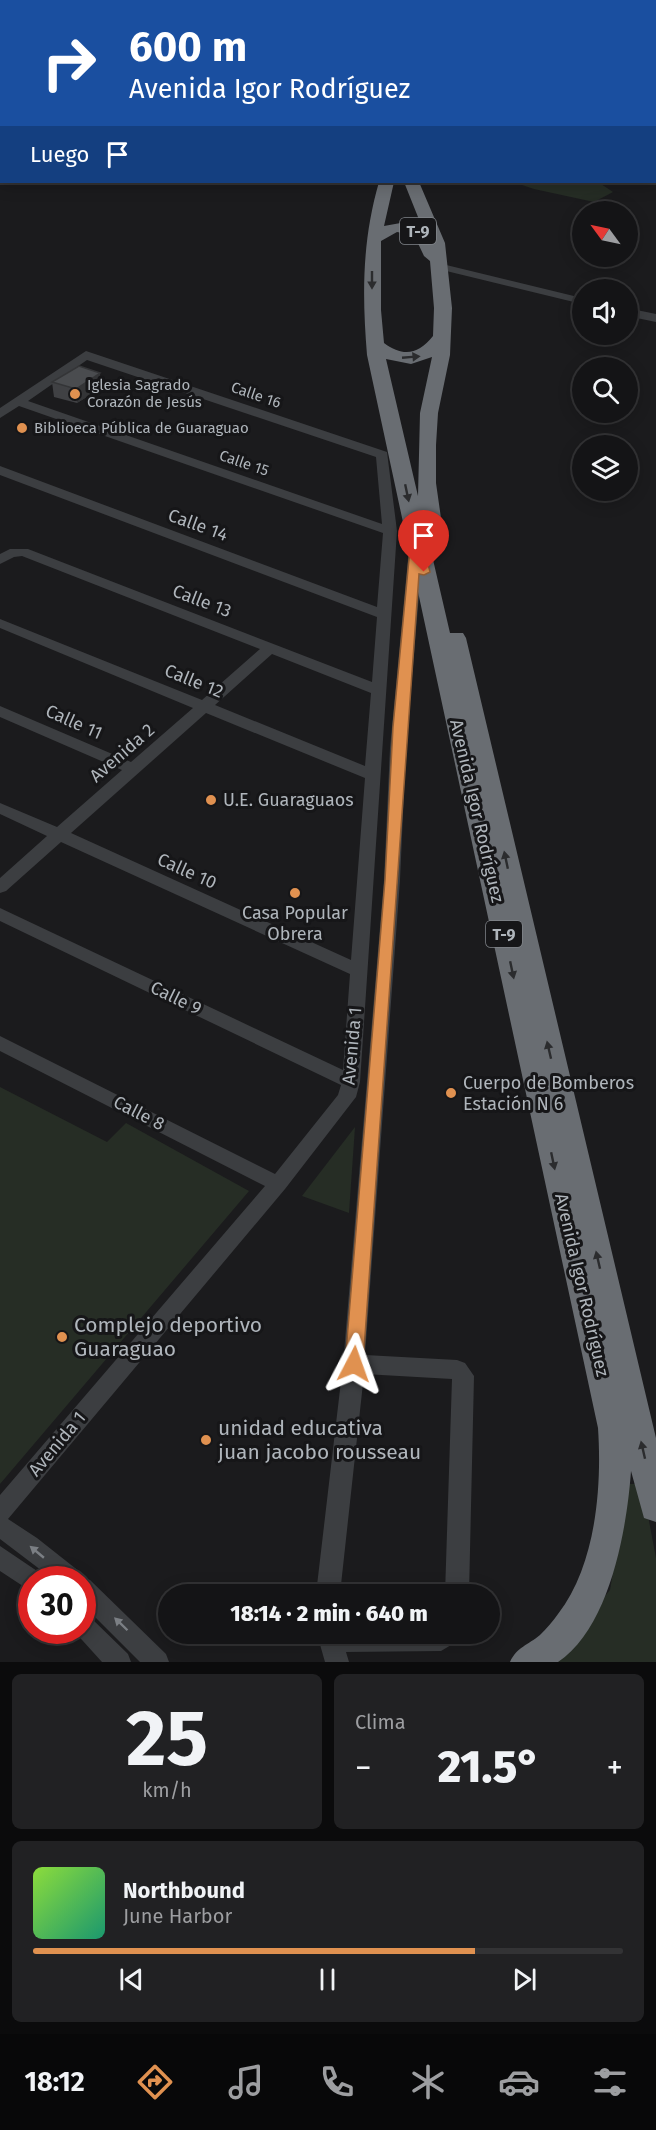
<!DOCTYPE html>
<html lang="es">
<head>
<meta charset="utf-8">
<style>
	:root { --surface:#141416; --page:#212123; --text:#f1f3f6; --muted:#9d9ea1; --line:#333335; --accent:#e09150 }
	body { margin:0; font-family:"Fira Sans",sans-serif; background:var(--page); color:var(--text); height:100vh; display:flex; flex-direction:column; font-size:22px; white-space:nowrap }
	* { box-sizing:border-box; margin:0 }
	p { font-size:20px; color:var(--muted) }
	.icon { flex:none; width:33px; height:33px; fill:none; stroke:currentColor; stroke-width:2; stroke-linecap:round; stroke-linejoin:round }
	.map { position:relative; height:1662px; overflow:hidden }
	.drawer { display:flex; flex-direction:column; gap:12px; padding:12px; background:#0b0b0c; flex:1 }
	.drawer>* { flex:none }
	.banner { position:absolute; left:0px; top:0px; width:657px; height:183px; box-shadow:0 3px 15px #0003,0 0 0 2px var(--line); background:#1a4fa0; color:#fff; overflow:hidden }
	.needle { width:39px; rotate:303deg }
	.tools { position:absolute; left:572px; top:201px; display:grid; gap:12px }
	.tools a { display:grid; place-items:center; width:66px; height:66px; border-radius:50%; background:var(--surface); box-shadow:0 3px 15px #0003,0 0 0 2px var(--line); font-size:30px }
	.speed { position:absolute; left:18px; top:1566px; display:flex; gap:12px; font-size:30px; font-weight:700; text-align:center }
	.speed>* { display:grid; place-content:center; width:78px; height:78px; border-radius:50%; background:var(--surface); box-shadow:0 3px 15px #0003,0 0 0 2px var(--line); line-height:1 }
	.speed .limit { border:9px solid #d22; background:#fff; color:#111 }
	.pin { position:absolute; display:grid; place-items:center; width:51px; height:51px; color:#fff; margin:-62px -26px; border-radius:50% 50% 50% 0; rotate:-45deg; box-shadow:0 0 6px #0007 }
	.pin .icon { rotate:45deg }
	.me { position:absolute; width:66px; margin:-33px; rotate:4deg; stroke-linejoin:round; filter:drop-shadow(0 0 4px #0008) }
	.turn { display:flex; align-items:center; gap:21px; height:126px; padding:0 30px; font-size:27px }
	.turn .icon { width:78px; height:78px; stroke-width:2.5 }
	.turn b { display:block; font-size:42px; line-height:51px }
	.then { display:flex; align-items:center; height:57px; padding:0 30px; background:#0003; gap:12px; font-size:22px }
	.big { font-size:45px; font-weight:800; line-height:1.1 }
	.drawer .card { flex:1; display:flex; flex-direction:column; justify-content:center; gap:9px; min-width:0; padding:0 21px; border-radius:9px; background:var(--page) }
	.drawer .dial { align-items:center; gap:0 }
	.dial b { font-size:78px; line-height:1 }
	.song { display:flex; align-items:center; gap:18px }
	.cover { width:72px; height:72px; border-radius:9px; background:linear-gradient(135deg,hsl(90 70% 55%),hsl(160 70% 35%)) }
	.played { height:6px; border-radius:3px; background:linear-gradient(90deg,var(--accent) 75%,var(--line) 75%) }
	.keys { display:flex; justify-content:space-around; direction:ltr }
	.heat { display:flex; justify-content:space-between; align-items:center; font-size:33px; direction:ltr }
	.drawer .tiles { flex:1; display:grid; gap:12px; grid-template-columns:1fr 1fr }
	.card:last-child { grid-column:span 2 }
	.trip { position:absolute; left:158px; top:1584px; width:342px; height:60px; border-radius:30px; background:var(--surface); box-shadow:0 3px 15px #0003,0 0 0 2px var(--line); font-weight:800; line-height:60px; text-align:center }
	.tabs { display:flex; height:96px; justify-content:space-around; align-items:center; background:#080809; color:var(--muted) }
	.tabs .icon { width:42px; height:42px }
	.tabs .current { color:var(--accent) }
	.tabs b { font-size:27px; color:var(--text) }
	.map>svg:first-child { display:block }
</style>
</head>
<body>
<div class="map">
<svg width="656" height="1662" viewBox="0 0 656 1662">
	<rect width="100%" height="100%" fill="#1b1b1d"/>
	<g fill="#262d25">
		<polygon points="513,182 598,182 613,192 594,202 534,189"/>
		<polygon points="0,1087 107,1142 126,1123 249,1191 0,1484"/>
		<polygon points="355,1127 349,1213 302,1196"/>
		<polygon points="628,1484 642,1484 656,1558 656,1662 556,1662 553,1660 610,1590"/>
	</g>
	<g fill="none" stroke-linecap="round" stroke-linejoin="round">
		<g fill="#3c3e41" fill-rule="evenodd">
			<polygon points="338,0 346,0 337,2"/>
			<polygon points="438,263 582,298 582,304 434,268 432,266"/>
			<polygon points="627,308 656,314 656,322 627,316"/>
			<path d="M86 351 387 452 397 531 360 1082 356 1097 285 1189 8 1519 37 1538 80 1572 82 1577 90 1580 166 1654 169 1662H140L82 1604V1580H54L0 1539V1495L265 1186 0 1051V1036L275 1174 338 1095 341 1085 0 921V908L343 1070 350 974 61 842 6 891 0 893V878L47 836 0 814V803L57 827 122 770 0 717V706L131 762 193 708 0 628V619L202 700 260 649 22 556 14 557 0 564V554L10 549H28L372 682 377 617 0 475V466L377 607 383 533 19 406 0 418V408ZM87 360 376 457 382 524 28 401ZM272 654 371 693 365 766 215 705ZM206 713 365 778 351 960 71 833Z"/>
			<polygon points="416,544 423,548 406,748 400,880 365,1355 457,1360 465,1363 474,1376 469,1594 445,1594 452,1379 364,1374 340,1594 316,1594 343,1364 384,880 390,748 409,548"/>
			<polygon points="0,1546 40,1573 43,1580 32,1580 32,1592 0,1571"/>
			<polygon points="82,1614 90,1617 128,1654 131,1662 102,1662 73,1630 82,1630"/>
			<polygon points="317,1634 460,1634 456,1642 441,1651 346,1652 349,1662 325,1662"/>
		</g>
		<g fill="#696d72" fill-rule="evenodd">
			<polygon points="492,0 504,0 491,2"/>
			<path d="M379 182H394L384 226 406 222 422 227 404 182H419L445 243 452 308 450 355 438 413 436 445V483L445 546 442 550 431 551 450 633H463L466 638 656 1438V1522L644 1518 631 1471C627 1528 610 1628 558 1662H510C517 1647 528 1645 540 1635 546 1629 553 1621 558 1614 596 1565 602 1487 598 1428L367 355C362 294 362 241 379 182ZM397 232 414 235 424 256 430 261 434 308 433 336C418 355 403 357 384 343L381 310V241ZM432 357 420 413 418 496 386 359 411 364Z"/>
		</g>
	</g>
	<polygon fill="#404144" points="52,382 101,388 77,403 54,397"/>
	<polygon fill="#343537" points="100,373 101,388 77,403 76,389"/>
	<polygon fill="#4a4c4f" stroke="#343537" stroke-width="1.5" points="79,366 100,373 76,389 52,382"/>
	<defs><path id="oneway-solid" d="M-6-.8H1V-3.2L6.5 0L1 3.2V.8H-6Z" transform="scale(1.5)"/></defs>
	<g fill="#2b2c2e">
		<use href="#oneway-solid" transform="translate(372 280) rotate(90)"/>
		<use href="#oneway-solid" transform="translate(411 357) rotate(-5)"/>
		<use href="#oneway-solid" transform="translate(407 493) rotate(78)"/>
		<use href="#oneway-solid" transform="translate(506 860) rotate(-102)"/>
		<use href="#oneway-solid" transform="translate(512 970) rotate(78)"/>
		<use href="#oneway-solid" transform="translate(549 1050) rotate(-103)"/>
		<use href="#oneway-solid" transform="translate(553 1161) rotate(78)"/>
		<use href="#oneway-solid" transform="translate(598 1260) rotate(-103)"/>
		<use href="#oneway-solid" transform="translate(643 1450) rotate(-103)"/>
	</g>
	<g fill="#7b7f84">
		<use href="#oneway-solid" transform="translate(37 1552) rotate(-140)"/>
		<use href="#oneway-solid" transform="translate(121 1624) rotate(-136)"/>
	</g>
	<polygon fill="#e09150" stroke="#925e34" stroke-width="1.5" points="417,535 422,538 430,572 424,575 419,574 363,1364 360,1369 354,1372 348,1369 345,1364 385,880 393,727 411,538"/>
	<g fill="#e09150" stroke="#161618" stroke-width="2">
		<circle cx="75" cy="394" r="6"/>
		<circle cx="22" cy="428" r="6"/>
		<circle cx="211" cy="800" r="6"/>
		<circle cx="295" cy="893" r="6"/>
		<circle cx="451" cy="1093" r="6"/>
		<circle cx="62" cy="1337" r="6"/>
		<circle cx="206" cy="1440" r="6"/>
	</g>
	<g text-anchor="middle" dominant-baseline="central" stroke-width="6" stroke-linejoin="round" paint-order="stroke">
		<g font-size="15" fill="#afb5bb" stroke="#161618" text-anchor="start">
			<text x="87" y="385">Iglesia Sagrado<tspan x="87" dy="17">Corazón de Jesús</tspan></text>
			<text x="34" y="428">Biblioeca Pública de Guaraguao</text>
		</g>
		<g font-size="15" fill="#afb5bb" stroke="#161618">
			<text transform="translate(256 395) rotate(19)">Calle 16</text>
			<text transform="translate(244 463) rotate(19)">Calle 15</text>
		</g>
		<g fill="#161618" stroke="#81858a" stroke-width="1.5">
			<rect x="400" y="218" width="36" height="26" rx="4.5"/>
			<rect x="486" y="921" width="36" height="26" rx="4.5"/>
		</g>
		<g font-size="16" font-weight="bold" fill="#afb5bb">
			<text x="418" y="231">T-9</text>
			<text x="504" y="934">T-9</text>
		</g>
		<g font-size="18" fill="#afb5bb" stroke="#161618">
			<text transform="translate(198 525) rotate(20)">Calle 14</text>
			<text transform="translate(202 601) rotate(21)">Calle 13</text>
			<text transform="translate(194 681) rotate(22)">Calle 12</text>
			<text transform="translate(74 722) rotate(24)">Calle 11</text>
			<text transform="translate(122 753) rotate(-41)">Avenida 2</text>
			<text transform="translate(477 811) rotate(77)">Avenida Igor Rodríguez</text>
			<text transform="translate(187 871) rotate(24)">Calle 10</text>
			<text transform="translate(176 998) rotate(26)">Calle 9</text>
			<text transform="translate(352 1046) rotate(-85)">Avenida 1</text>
			<text transform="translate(139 1113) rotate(27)">Calle 8</text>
			<text transform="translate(582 1285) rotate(77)">Avenida Igor Rodríguez</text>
			<text transform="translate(57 1444) rotate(-50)">Avenida 1</text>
		</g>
		<g font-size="18" fill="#afb5bb" stroke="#161618" text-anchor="start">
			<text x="223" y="800">U.E. Guaraguaos</text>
			<text x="295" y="913" text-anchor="middle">Casa Popular<tspan x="295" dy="21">Obrera</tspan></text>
			<text x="463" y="1083">Cuerpo de Bomberos<tspan x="463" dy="21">Estación N 6</tspan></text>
		</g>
		<g font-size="21" fill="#afb5bb" stroke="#161618" text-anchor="start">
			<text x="74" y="1325">Complejo deportivo<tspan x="74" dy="24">Guaraguao</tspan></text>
			<text x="218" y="1428">unidad educativa<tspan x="218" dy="24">juan jacobo rousseau</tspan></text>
		</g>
	</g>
</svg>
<div class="tools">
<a><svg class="needle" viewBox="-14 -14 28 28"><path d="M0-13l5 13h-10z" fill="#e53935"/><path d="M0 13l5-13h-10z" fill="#9d9ea1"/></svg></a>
<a><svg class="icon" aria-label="sound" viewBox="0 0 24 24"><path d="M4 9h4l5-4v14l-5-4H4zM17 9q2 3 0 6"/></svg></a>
<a><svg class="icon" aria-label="search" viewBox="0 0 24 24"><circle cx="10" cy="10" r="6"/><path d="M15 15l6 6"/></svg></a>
<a><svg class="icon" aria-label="layers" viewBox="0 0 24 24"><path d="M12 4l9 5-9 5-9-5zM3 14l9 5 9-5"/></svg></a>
</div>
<div class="speed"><div class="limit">30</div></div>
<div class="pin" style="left:424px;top:572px;background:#d93025"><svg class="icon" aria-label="arrive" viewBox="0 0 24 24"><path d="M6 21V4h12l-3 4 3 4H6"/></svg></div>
<svg class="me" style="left:354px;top:1364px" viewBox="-20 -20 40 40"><path d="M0-17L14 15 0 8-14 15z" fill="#e09150" stroke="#fff" stroke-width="4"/></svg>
<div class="trip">18:14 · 2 min · 640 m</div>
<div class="banner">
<div class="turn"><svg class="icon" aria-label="right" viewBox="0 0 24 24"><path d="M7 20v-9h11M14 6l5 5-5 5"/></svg><div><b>600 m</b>Avenida Igor Rodríguez</div></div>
<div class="then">Luego<svg class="icon" aria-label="arrive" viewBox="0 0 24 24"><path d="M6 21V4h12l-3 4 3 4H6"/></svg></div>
</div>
</div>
<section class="drawer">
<div class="tiles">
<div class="card dial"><b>25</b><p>km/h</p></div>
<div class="card"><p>Clima</p>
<div class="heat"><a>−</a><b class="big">21.5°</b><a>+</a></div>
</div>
<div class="card">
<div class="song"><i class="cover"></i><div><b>Northbound</b><p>June Harbor</p></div></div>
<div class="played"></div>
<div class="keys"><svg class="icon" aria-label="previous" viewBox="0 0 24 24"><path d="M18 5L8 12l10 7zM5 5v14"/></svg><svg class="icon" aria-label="pause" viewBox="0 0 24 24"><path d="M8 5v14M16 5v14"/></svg><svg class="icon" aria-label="next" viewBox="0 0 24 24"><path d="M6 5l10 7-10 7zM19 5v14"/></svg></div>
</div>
</div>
</section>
<nav class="tabs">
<b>18:12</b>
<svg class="icon current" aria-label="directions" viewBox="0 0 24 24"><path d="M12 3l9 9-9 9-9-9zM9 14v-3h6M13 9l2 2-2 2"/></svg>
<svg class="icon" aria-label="music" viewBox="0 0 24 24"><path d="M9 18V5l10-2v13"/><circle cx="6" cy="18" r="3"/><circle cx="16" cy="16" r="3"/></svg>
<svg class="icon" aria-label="phone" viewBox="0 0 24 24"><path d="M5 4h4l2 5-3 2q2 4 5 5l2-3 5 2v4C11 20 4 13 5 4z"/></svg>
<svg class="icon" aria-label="climate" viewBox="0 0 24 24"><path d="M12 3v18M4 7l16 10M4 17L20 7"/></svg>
<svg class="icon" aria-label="car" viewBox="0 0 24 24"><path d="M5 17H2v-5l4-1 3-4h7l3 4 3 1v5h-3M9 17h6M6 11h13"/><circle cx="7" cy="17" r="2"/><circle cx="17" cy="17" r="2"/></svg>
<svg class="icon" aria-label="filters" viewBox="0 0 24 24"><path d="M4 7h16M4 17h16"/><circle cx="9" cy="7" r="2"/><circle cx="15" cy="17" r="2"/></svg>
</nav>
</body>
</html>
